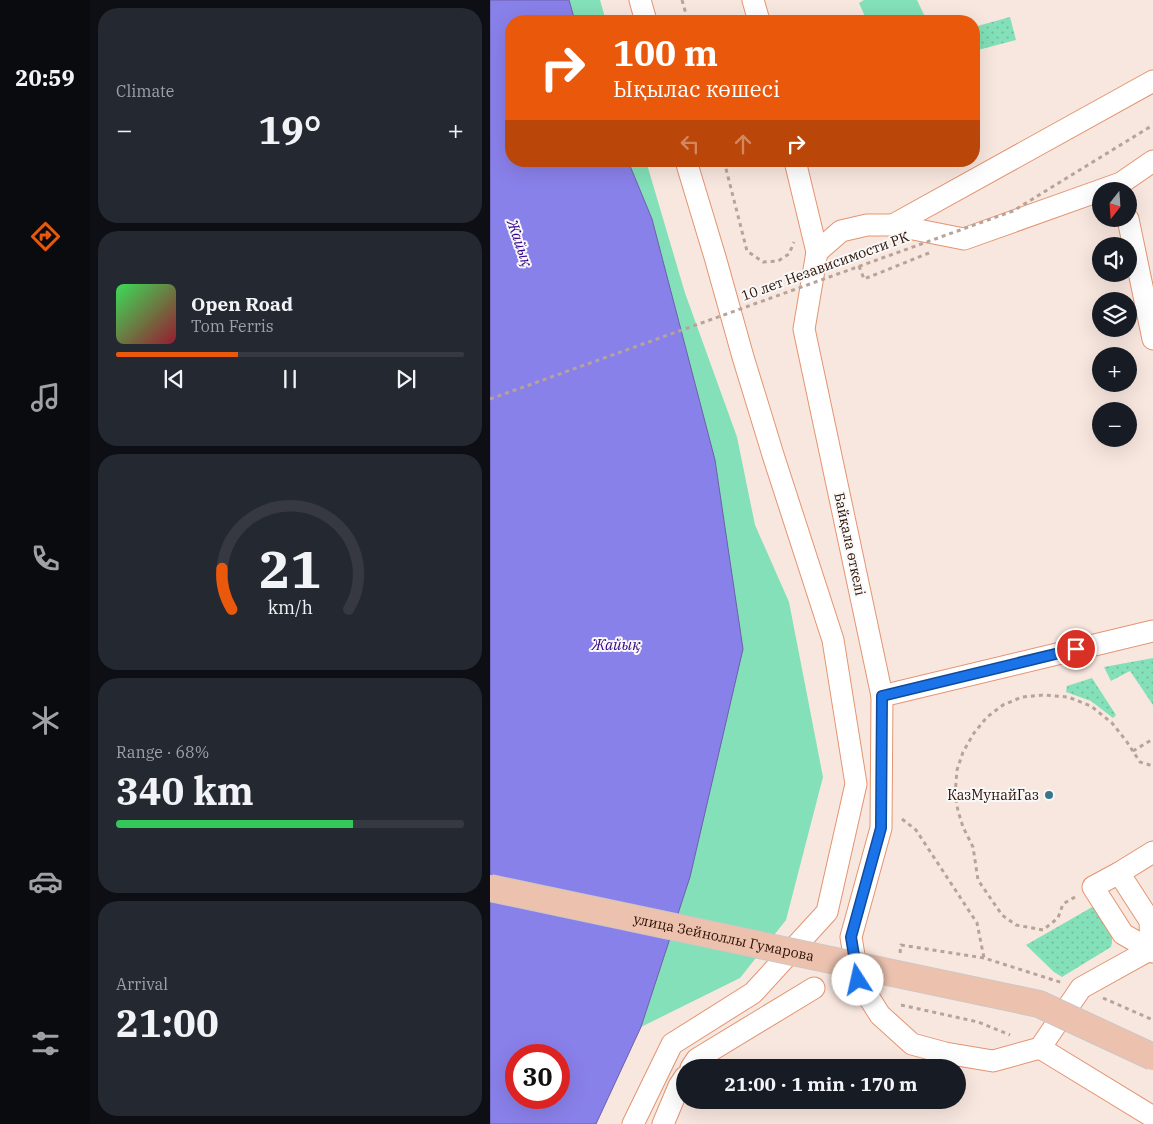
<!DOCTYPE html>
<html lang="en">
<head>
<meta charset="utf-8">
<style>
	:root { --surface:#171b24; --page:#242831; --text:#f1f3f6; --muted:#9ea1a6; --line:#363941; --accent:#ea580c }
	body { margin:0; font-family:"IBM Plex Serif",serif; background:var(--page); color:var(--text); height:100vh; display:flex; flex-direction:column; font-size:19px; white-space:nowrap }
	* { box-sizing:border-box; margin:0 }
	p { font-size:16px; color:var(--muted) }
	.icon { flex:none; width:28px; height:28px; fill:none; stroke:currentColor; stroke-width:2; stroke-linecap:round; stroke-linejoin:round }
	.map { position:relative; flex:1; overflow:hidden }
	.side { display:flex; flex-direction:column; gap:8px; padding:8px; background:#0d0f14; width:400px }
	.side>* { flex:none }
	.hud { position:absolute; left:15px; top:15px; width:475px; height:152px; border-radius:20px; box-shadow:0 5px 20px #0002; background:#ea580c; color:#fff; overflow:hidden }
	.needle { width:32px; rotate:197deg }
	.tools { position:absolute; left:602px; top:182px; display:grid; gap:10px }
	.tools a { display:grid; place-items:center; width:45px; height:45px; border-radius:50%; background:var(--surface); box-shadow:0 5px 20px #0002; font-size:25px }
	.speed { position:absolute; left:15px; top:1044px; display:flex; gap:10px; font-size:25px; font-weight:700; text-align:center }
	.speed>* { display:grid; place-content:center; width:65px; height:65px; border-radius:50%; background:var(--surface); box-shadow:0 5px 20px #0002; line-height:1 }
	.speed .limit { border:8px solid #d22; background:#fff; color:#111 }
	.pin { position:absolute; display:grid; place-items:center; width:42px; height:42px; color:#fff; margin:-21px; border:2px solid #fff; border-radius:50%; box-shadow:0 1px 5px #0007 }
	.me { position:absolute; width:55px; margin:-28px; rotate:350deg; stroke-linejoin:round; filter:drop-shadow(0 0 4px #0008) }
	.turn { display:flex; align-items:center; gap:18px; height:105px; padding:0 25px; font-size:22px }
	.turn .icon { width:65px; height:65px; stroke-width:2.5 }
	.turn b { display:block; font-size:35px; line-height:42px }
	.lanes { display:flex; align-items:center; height:48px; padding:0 25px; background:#0003; justify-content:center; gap:25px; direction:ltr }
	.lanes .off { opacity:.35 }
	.big { font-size:38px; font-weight:800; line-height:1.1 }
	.side .widget { flex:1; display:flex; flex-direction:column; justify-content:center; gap:8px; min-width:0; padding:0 18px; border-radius:20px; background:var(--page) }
	.side .dial { align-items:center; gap:0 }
	.dial svg { height:130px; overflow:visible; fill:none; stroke:var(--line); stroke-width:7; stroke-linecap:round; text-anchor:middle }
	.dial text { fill:var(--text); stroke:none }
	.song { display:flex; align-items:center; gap:15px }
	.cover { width:60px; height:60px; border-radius:8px; background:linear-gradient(135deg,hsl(130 70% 55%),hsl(350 70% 35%)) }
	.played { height:5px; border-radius:2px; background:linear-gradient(90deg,var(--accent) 35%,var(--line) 35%) }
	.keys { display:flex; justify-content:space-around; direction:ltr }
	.heat { display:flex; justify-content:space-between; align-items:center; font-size:28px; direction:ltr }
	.charge { height:8px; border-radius:4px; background:linear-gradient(90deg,#34c759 68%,var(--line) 0) }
	.trip { position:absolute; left:186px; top:1059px; width:290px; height:50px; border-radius:25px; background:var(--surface); box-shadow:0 5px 20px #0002; font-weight:800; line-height:50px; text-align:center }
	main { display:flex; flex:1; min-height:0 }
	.menu { display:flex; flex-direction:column; width:90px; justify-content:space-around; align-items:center; background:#090b0e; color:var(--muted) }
	.menu .icon { width:35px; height:35px }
	.menu .on { color:var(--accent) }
	.menu b { font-size:22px; color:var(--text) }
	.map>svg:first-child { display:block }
</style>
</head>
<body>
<main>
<nav class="menu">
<b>20:59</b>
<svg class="icon on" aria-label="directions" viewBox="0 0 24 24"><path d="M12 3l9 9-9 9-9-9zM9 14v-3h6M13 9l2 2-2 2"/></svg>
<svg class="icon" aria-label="music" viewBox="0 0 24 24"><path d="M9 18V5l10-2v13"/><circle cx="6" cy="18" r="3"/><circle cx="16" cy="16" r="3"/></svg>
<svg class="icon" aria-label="phone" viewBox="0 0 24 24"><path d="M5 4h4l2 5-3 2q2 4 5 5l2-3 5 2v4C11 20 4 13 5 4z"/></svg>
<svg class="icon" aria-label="climate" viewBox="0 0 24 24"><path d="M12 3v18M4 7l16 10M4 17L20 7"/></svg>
<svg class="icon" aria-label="car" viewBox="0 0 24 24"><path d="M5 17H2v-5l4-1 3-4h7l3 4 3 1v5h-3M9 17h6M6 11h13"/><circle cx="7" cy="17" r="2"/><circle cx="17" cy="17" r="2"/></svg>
<svg class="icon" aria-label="filters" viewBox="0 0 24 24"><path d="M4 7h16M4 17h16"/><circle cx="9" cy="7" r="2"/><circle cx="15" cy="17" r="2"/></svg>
</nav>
<section class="side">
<div class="widget"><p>Climate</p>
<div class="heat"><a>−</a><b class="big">19°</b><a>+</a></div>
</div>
<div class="widget">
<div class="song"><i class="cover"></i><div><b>Open Road</b><p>Tom Ferris</p></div></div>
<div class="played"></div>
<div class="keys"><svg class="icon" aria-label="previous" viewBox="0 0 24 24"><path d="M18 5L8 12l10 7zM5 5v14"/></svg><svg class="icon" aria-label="pause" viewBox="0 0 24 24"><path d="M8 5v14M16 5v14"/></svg><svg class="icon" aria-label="next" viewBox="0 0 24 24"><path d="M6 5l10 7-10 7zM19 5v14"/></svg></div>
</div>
<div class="widget dial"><svg viewBox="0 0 100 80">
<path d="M14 69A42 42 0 1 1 86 69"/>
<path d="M14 69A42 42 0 0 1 8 44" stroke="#ea580c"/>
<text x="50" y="56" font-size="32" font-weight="700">21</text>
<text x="50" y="72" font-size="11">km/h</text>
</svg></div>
<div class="widget"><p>Range · 68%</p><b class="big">340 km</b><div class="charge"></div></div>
<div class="widget"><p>Arrival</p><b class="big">21:00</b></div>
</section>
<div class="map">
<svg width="663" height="1124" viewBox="0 0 663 1124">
	<defs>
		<pattern id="park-dots" width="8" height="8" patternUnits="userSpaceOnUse" patternTransform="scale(1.25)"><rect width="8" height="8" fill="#83e0b9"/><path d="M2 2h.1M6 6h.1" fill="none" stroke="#71bf9d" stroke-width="1.8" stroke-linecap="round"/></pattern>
	</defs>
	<rect width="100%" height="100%" fill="#f8e7df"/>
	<g fill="#83e0b9">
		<polygon points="79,0 110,0 116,21 85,21"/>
		<polygon points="374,0 427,0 437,21 377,21 369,3"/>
		<polygon points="138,161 156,161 195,293 247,437 265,525 299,602 333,777 296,920 250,978 151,1027 200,876 162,219"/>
	</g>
	<g fill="url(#park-dots)">
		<polygon points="520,17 526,40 484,51 484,27"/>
		<polygon points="663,658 663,705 640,671 621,681 614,667"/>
		<polygon points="602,678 626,715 623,718 601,701 576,692 577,686"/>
		<path d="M604 906C613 918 626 930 621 947L572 977 564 972 536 945Z"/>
	</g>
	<path fill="#8981ea" stroke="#6d5fa5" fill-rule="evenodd" d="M0 0H79L85 21H21V161H138L162 219 225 460 253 649 200 877 151 1027 106 1124H0ZM26 1055H69V1098H26Z"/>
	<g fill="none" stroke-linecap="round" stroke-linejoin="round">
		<defs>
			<g id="minor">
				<polyline points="150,0 156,21"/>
				<polyline points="263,0 269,21"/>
				<polyline points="305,161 327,252"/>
				<polyline points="638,219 663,339"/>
				<polyline points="403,225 663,81"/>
				<polyline points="392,696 663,631"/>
				<polyline points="629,873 603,887 633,934 661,950 663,952"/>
				<polyline points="661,950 660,921 629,873 663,852"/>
				<polyline points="550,1048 503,1061 455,1053 422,1044 390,1015 368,980 361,937 391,828 392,696 314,329 327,252 351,231 377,225 403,225 474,239 631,183 663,161"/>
				<polyline points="550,1048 591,988 663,948"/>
				<polyline points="550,1048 663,1117"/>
				<polyline points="201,1068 207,1059 324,988"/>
				<polyline points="143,1124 182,1044 263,993 337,912 366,784 343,640 284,458 253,357 225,257 196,161"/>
				<polyline points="173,1124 189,1086 195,1077"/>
			</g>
		</defs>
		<use href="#minor" stroke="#e49470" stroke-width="23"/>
		<g stroke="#b8a399" stroke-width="3" stroke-dasharray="4 4" stroke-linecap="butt">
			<polyline points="192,0 198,21"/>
			<polyline points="234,161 257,251 273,262 288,261 299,254 304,242"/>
			<polyline points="369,266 374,279 439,253"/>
			<polyline points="643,751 663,739"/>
			<polyline points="412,819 426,830 487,923 494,958"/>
			<polyline points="585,897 573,904 568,918 553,930 526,925 512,915 488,880 483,847 473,827 468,811 465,795 467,770 473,752 484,733 497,717 513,705 532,697 554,695 578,697 601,706 622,723 637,742 650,762 663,766"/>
			<polyline points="410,953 411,945 494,958 573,983"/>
			<polyline points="613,998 663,1020"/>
			<polyline points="411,1005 488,1022 520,1035"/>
		</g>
		<use href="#minor" stroke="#fff" stroke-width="21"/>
		<defs>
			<g id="major-bridge">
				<path id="s1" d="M0 888 549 1004 663 1057"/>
			</g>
		</defs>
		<use href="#major-bridge" stroke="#cdc6c3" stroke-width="28" stroke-linecap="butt"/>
		<polyline stroke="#b8a399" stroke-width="3" stroke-dasharray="4 4" stroke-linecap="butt" points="0,399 523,211 663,125"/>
		<use href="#major-bridge" stroke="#ecc2af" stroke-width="26"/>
	</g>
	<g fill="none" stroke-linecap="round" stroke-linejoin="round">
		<defs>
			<polyline id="route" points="368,980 361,937 391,828 392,696 586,649"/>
		</defs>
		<use href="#route" stroke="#114b97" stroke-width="12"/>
		<use href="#route" stroke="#1a73e8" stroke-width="9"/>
	</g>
	<circle fill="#39768c" stroke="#f8f8f8" stroke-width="2" cx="559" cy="795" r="5"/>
	<g text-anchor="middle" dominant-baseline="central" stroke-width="4" stroke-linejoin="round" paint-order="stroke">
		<g font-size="14" fill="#2d1003" stroke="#f8f8f8">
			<text transform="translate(335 266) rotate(-20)">10 лет Независимости РК</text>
			<text transform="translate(360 544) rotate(78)">Байқала өткелі</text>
			<text stroke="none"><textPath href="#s1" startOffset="239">улица Зейноллы Гумарова</textPath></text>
		</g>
		<g font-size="14" fill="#2d1003" stroke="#f8f8f8" text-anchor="end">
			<text x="549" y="795">КазМунайГаз</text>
		</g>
		<g font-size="15" font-style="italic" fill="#330489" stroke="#f8f8f8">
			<text transform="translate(30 243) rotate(71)">Жайық</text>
			<text x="126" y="644">Жайық</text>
		</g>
	</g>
</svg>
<div class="tools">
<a><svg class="needle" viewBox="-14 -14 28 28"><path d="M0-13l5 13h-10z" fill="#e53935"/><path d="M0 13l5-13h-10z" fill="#9ea1a6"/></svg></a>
<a><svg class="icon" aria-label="sound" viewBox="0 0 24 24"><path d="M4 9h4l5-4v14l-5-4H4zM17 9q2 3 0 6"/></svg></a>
<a><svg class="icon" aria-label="layers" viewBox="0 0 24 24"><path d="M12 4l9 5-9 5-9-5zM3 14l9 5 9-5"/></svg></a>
<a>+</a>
<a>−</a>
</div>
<div class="speed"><div class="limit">30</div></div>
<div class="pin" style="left:586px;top:649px;background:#d93025"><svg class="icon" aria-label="arrive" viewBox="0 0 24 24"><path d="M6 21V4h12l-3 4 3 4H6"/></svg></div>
<svg class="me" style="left:368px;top:980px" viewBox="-20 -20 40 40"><circle r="19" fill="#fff"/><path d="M0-13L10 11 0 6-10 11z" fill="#1a73e8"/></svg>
<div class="trip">21:00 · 1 min · 170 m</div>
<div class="hud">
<div class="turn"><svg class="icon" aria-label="right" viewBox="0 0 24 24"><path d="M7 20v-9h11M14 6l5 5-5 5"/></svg><div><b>100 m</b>Ықылас көшесі</div></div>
<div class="lanes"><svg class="icon off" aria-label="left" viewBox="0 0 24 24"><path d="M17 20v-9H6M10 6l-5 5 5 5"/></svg><svg class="icon off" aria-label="ahead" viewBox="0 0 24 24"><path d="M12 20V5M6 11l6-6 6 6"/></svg><svg class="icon" aria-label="right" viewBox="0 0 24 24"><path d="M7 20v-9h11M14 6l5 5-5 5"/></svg></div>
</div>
</div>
</main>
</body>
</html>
